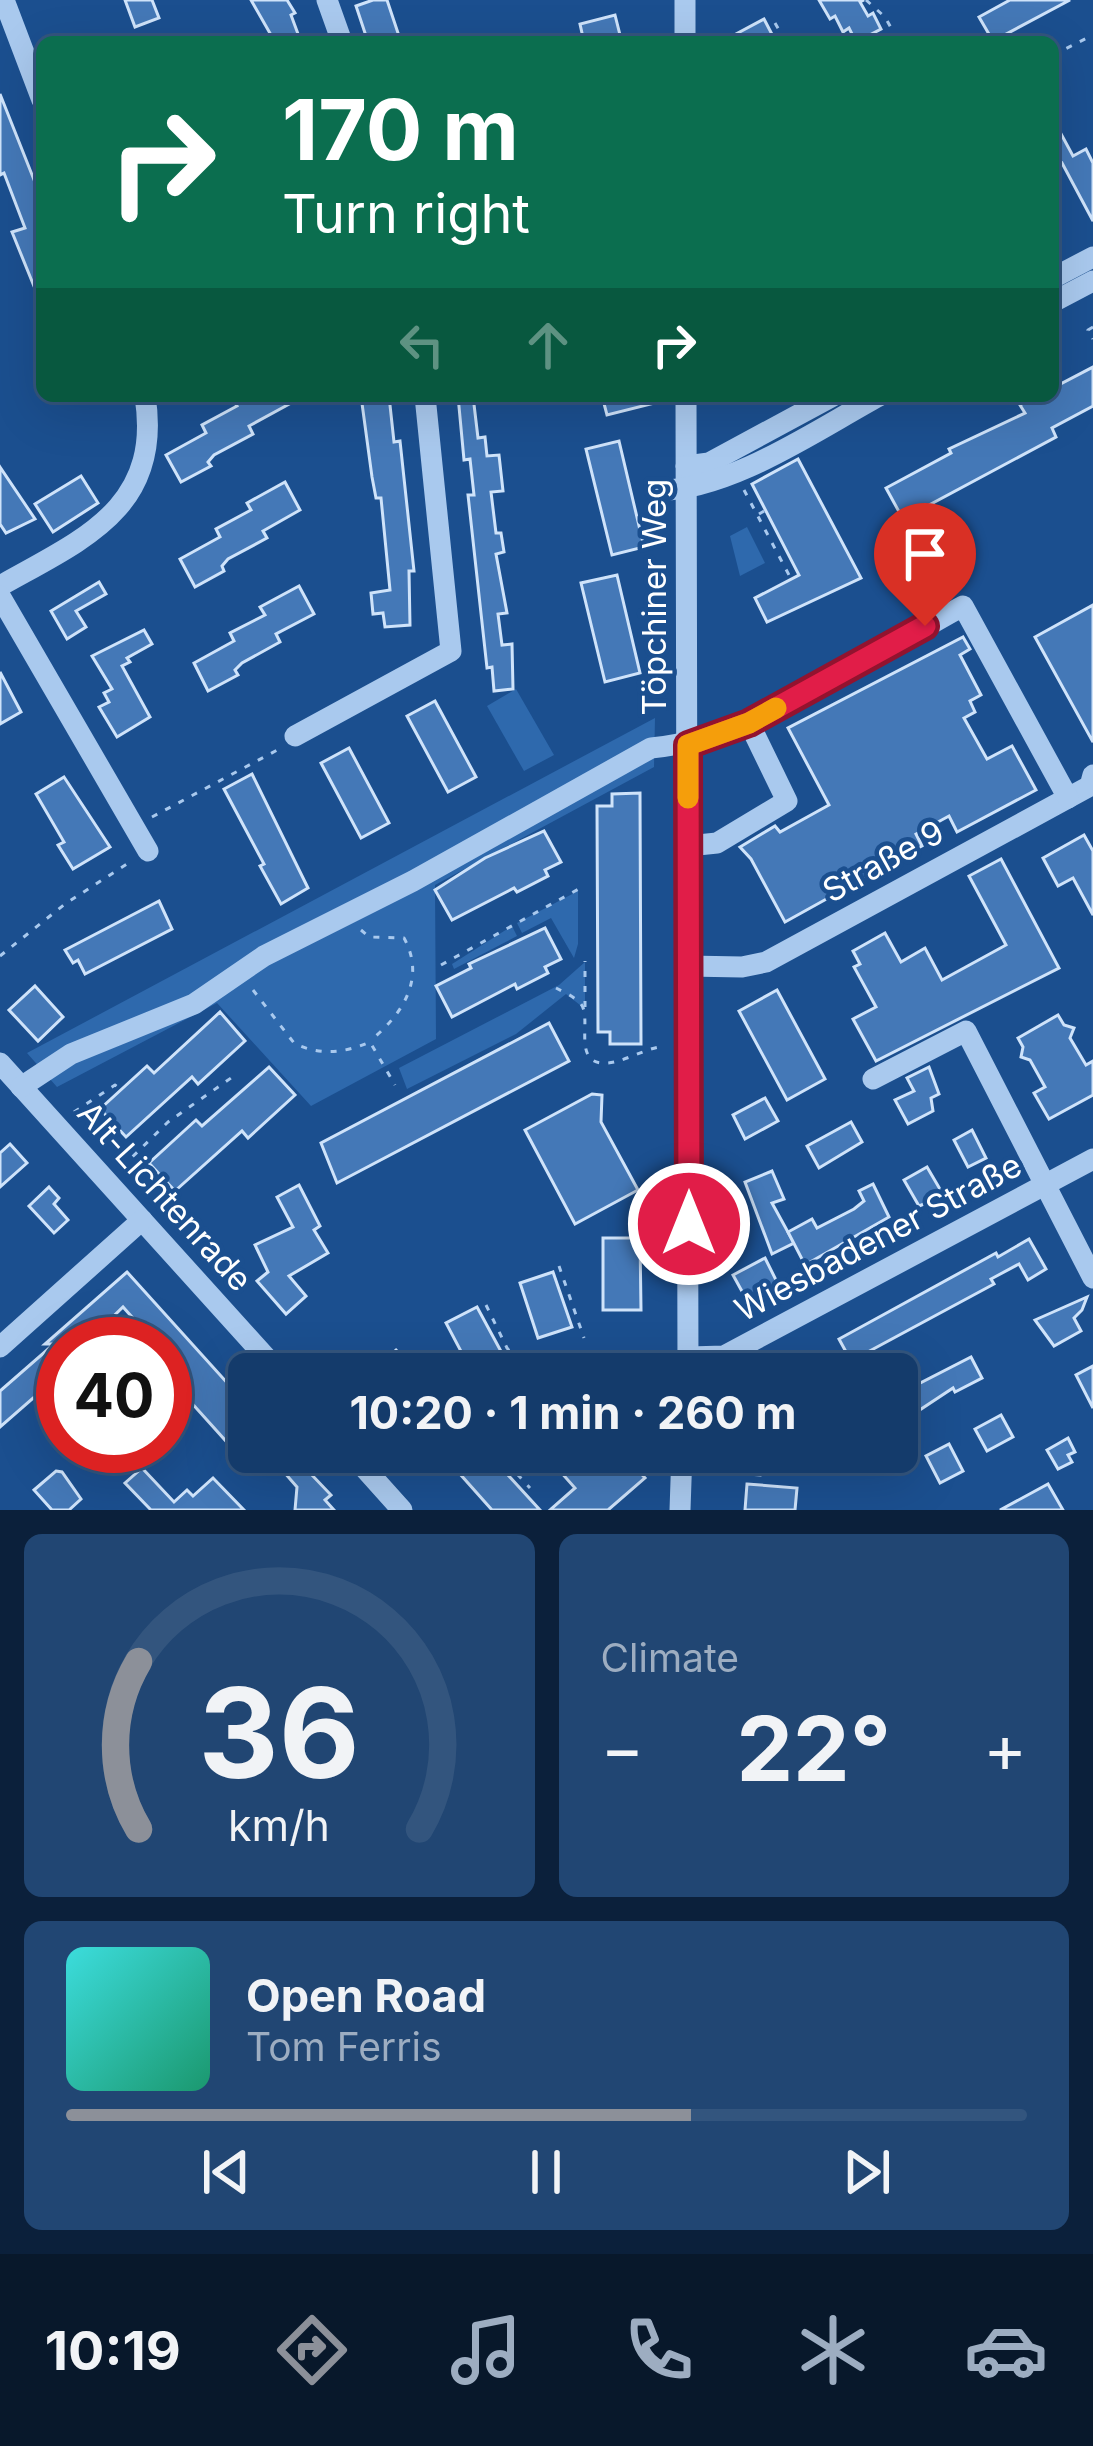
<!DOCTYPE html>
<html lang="en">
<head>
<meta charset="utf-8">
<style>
	:root { --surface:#143b6b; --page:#214673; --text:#f1f3f6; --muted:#9dadc1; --line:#33557e; --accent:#8c9099 }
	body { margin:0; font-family:Inter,sans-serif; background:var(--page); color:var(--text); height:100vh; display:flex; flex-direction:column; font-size:45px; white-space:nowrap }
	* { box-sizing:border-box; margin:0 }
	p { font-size:39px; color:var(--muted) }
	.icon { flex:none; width:66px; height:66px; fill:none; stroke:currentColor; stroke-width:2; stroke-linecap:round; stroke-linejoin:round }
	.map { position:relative; height:1510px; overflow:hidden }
	.sheet { display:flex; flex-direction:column; gap:24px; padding:24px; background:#0b203b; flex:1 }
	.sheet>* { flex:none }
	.banner { position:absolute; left:36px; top:36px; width:1023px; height:366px; border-radius:18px; box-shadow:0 12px 48px #0002,0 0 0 3px var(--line); background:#0b6e4f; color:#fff; overflow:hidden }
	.speed { position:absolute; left:36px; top:1317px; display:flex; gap:24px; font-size:60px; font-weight:700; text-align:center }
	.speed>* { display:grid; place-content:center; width:156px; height:156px; border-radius:50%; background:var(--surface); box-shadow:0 12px 48px #0002,0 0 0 3px var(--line); line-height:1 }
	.speed .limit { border:18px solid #d22; background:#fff; color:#111 }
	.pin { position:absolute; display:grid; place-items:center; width:102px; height:102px; color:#fff; margin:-123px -51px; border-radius:50% 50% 50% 0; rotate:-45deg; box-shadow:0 0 12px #0007 }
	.pin .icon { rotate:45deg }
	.me { position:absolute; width:132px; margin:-66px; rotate:0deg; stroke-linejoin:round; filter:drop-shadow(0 0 9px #0008) }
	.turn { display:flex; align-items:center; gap:42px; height:252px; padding:0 48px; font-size:54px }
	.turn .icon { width:156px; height:156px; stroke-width:2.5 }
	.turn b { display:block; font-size:84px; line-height:102px }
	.lanes { display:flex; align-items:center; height:114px; padding:0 48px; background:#0003; justify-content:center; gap:60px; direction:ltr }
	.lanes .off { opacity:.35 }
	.big { font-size:90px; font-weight:700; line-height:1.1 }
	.sheet .card { flex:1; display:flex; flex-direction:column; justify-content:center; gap:18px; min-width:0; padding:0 42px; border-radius:18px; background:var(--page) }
	.sheet .dial { align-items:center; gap:0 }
	.dial svg { height:312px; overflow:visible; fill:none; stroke:var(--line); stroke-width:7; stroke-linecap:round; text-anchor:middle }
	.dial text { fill:var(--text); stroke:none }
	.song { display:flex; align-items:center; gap:36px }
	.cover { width:144px; height:144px; border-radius:18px; background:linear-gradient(135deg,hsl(180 70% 55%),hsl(160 70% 35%)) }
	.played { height:12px; border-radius:6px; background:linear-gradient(90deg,var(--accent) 65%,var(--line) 65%) }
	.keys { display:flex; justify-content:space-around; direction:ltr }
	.heat { display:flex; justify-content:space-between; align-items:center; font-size:66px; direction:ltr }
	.sheet .tiles { flex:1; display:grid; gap:24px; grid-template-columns:1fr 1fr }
	.card:last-child { grid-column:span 2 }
	.trip { position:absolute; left:228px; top:1353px; width:690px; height:120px; border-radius:18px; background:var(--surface); box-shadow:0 12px 48px #0002,0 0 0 3px var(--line); font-weight:700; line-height:120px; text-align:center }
	.menu { display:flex; height:192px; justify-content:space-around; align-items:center; background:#08182b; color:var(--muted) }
	.menu .icon { width:84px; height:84px }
	.menu .active { color:var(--accent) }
	.menu b { font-size:54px; color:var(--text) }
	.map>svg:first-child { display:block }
</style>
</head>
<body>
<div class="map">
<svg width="1093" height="1510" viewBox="0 0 1093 1510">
	<rect width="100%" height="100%" fill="#1b4f8f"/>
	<g fill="#2e69ad">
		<polygon points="747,527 765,563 740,576 730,536"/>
		<polygon points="516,689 554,755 524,771 487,706"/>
		<polygon points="655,718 654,767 435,885 436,1039 311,1106 217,1003 57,1087 27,1053"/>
		<polygon points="578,891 578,944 574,958 551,918 522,933 517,923"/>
		<polygon points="512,926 517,936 454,969 452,964"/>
		<polygon points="585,962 585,1009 566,994 516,1034 407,1089 399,1068 559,985"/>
	</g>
	<g fill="#4478b7" stroke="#cfe3fa" stroke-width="3">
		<polygon points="125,0 152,0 159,18 135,27"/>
		<polygon points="251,0 287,0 295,13 291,15 301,42 275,42"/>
		<polygon points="373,0 387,0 401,42 368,42 356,6"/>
		<polygon points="819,0 864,0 860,2 868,16 873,13 881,29 856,42 849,28 843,32 835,16 830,19"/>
		<polygon points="1010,0 1070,0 993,41 979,17"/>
		<polygon points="615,15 621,39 617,42 584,42 580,24"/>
		<polygon points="764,19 776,42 721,42"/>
		<polygon points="0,94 42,200 42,306 12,232 25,228 4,173 0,175"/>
		<polygon points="1053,119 1073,156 1086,149 1093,163 1093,221 1062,163 1053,167"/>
		<polygon points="1093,367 1093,406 1052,428 1056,437 903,519 886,488 951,453 949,449 1025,413 1020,405 1038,396 1053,396 1053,388"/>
		<polygon points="231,396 304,396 249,426 253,434 214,455 208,462 211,466 181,482 166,455 206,433 202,425 237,406"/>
		<polygon points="361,396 389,396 394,442 400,441 414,571 409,571 410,625 385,627 383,613 373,614 371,593 390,590 381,498 376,498 372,477"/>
		<polygon points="458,396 473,396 478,438 485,437 487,456 499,455 503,491 491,492 496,533 501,533 504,552 496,554 507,613 498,614 502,645 512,644 513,689 494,691 492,667 487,668 468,495 474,495 470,459 464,460"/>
		<polygon points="602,396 658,396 659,402 607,415"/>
		<polygon points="619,441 644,547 612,555 586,449"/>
		<polygon points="798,459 861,578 767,622 755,598 799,575 752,484"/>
		<polygon points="0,467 35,519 6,533 0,524"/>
		<polygon points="81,476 98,503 53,532 35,504"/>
		<polygon points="285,482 300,510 263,531 267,538 228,559 222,566 224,571 195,587 180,559 220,537 216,529 251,510 247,503"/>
		<polygon points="617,575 640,673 605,682 581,583"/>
		<polygon points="99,582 106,594 76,611 86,627 67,639 51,611"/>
		<polygon points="299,586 314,614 276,634 280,642 242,663 235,670 238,675 208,691 194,663 234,641 230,633 265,615 260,607"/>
		<polygon points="1093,605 1093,742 1035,637"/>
		<polygon points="144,630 152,644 127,658 130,662 122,666 150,717 117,737 99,707 109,702 104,693 112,689 92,656"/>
		<polygon points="963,637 970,649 960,655 981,695 970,701 975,712 964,718 987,759 1012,746 1036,790 957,832 949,816 916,834 922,846 785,922 751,859 740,847 775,826 780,832 829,805 788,728"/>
		<polygon points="0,672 21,712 0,724"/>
		<polygon points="435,701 476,777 448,792 407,716"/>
		<polygon points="349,748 389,823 361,838 321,763"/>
		<polygon points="252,774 308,888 281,904 260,866 264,864 224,789"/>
		<polygon points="64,777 110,847 73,869 58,845 64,842 36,794"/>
		<polygon points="640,793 641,1044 610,1044 610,1032 598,1032 597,806 612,806 612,794"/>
		<polygon points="544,831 561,862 545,870 548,876 517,892 514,888 452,920 435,890 485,858"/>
		<polygon points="1084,835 1093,851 1093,915 1073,878 1058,886 1043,858"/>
		<polygon points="1001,859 1059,968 876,1061 853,1019 876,1007 854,967 860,964 853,951 885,933 901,962 925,948 942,980 1006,945 969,876"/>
		<polygon points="159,901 172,929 85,974 78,960 73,963 65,950"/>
		<polygon points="545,928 561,959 545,967 548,973 517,989 515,984 452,1017 436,986 471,968 469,964"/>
		<polygon points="35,986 63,1017 38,1041 9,1010"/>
		<polygon points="777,990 825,1079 787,1100 739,1011"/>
		<polygon points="220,1012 245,1041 198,1084 192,1077 126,1137 100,1109 147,1066 154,1073"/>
		<polygon points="1058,1015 1064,1025 1074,1028 1070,1038 1086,1065 1093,1061 1093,1095 1049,1119 1034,1093 1045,1087 1030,1060 1021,1057 1023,1047 1018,1038"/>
		<polygon points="549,1023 569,1061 337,1183 321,1143"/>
		<polygon points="269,1067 295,1095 248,1138 242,1131 175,1191 149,1163 196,1120 202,1126"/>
		<polygon points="929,1067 939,1094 931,1098 933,1111 908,1124 895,1100 914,1091 907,1078"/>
		<polygon points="592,1094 602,1095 601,1122 638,1190 575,1224 525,1130"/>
		<polygon points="765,1098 778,1121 745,1139 733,1115"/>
		<polygon points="851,1122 862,1142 819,1168 807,1146"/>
		<polygon points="972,1130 986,1158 968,1167 954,1140"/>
		<polygon points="10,1144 27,1163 0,1187 0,1153"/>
		<polygon points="927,1167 944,1196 919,1206 904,1180"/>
		<polygon points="772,1171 784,1199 772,1203 794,1243 772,1254 745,1182"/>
		<polygon points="873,1184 889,1217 805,1265 788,1232 812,1219 817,1228 854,1209 864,1201 859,1191"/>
		<polygon points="299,1185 320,1226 314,1230 328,1253 289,1276 306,1296 286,1314 257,1281 268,1272 255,1245 293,1227 277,1197"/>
		<polygon points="49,1187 59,1198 54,1204 68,1220 54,1233 29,1206"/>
		<polygon points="603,1238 640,1238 641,1310 603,1310"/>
		<polygon points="1029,1239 1046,1269 1028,1280 1019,1264 991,1279 994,1284 851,1361 839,1339 996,1253 998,1257"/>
		<polygon points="765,1258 780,1288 749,1304 733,1275"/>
		<polygon points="127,1272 249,1407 249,1418 225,1440 189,1400 182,1406 165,1387 165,1344 156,1344 123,1307 85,1344 63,1344 63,1372 0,1427 0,1391 54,1344 45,1344"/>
		<polygon points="553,1272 572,1327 538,1338 520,1283"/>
		<polygon points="1087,1297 1082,1310 1074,1318 1081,1331 1054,1346 1035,1320"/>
		<polygon points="477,1307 510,1368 499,1374 473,1374 446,1323"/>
		<polygon points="396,1350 418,1374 369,1374"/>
		<rect x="607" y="1355" width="34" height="19"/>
		<polygon points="971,1357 982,1378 955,1392 953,1388 903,1421 897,1410 897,1395"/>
		<polygon points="1093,1366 1093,1408 1076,1375"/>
		<polygon points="1001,1415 1013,1437 987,1451 975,1429"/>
		<polygon points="1068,1438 1075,1452 1068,1455 1072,1462 1058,1469 1047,1450"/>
		<polygon points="949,1444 963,1471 940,1483 926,1456"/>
		<polygon points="251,1452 290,1452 331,1495 325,1500 334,1510 295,1510 297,1487 277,1464 269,1471"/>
		<polygon points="484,1452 487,1452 540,1510 492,1510 460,1474"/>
		<polygon points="543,1452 621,1452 645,1478 608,1510 550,1510 575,1488"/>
		<polygon points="735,1452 761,1452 760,1475 734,1473"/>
		<polygon points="142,1468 174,1502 187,1490 193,1496 213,1478 244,1510 151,1510 125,1483"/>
		<polygon points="56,1471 62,1472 81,1499 69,1510 52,1510 34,1490"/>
		<polygon points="747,1484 797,1488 795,1510 745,1510"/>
		<polygon points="1048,1484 1063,1510 1000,1510"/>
	</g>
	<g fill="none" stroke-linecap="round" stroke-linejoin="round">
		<g stroke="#a9c9ee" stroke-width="3" stroke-dasharray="6 9" stroke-linecap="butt">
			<polyline points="866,0 885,17 898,40"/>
			<polyline points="775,23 786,42"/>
			<polyline points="1053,55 1093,35"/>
			<polyline points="1093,327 1088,330 1093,339"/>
			<polyline points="744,490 789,575"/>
			<polyline points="759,514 769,508"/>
			<polyline points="152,817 281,748"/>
			<path d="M361 930 369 937 404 938C426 978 403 1014 371 1040"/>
			<polyline points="0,956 65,904 130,862"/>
			<polyline points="441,965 584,886"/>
			<path d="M556 988C564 992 575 997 581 1004 592 1018 573 1061 602 1063 618 1065 642 1050 659 1047"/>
			<path d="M253 990 294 1043C319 1056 345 1053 370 1042L395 1085"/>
			<polyline points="585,1007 585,961"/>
			<polyline points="74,1112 115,1085 119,1088"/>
			<polyline points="122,1167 168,1122 231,1078"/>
			<polyline points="559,1266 584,1338"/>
			<polyline points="486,1305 507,1348 529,1374"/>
			<polyline points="407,1351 427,1374"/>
			<polyline points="497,1452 530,1488"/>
		</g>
		<g stroke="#a9c9ee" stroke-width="21">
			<polyline points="4,0 42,100"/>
			<polyline points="327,0 342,42"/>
			<polyline points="685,0 685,42"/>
			<polyline points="1053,278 1093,257"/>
			<polyline points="1053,302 1093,281"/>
			<polyline points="686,396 688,1374"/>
			<polyline points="686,466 709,463 833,396"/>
			<path d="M657 491C732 489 813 432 879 396"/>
			<path d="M0 586C81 540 163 509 145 396"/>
			<polyline points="0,596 148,851"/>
			<polyline points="295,736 451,651 425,396"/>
			<polyline points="688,846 717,843 787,801 749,723"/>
			<polyline points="688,966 742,967 766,962 1090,786 1093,775"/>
			<polyline points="0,1063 281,1374"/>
			<polyline points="873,1079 966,1031 1093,1278"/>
			<path d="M21 1087 71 1054 194 1004 264 956 413 881 651 748C753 739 872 655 963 606L1068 798"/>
			<polyline points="0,1347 142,1220"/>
			<polyline points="689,1357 724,1356 1093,1159"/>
			<polyline points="350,1452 402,1510"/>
			<polyline points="680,1510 682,1452"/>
		</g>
	</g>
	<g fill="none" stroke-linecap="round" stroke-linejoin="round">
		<defs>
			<polyline id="route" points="689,1224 688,745 749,723 925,626"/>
		</defs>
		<use href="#route" stroke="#92132f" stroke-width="30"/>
		<use href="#route" stroke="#e11d48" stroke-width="21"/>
		<polyline stroke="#f59e0b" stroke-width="21" points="688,798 688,745 749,723 776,708"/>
	</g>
	<g text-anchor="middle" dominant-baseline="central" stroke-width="9" stroke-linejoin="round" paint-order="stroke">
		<g font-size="33" fill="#fff" stroke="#1b4f8f">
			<text transform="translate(654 597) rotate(-90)">Töpchiner Weg</text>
			<text transform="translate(883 861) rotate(-29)">Straße 9</text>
			<text transform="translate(165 1196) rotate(48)">Alt-Lichtenrade</text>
			<text transform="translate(878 1237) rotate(-28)">Wiesbadener Straße</text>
		</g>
	</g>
</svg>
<div class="speed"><div class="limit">40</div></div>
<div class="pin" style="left:925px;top:626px;background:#d93025"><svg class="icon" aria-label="arrive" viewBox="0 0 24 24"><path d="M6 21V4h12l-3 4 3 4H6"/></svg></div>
<svg class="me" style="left:689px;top:1224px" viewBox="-20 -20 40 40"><circle r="17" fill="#e11d48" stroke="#fff" stroke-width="3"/><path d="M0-11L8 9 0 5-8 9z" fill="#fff"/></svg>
<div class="trip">10:20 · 1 min · 260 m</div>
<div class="banner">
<div class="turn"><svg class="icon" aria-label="right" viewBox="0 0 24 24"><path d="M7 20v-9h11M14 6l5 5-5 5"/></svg><div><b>170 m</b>Turn right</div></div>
<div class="lanes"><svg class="icon off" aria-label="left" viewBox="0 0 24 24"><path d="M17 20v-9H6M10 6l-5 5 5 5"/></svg><svg class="icon off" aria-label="ahead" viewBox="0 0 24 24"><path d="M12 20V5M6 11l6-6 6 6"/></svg><svg class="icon" aria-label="right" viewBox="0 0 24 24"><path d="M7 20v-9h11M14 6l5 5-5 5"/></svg></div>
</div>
</div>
<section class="sheet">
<div class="tiles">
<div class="card dial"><svg viewBox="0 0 100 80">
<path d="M14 69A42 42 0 1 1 86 69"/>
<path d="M14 69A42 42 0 0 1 14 26" stroke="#8c9099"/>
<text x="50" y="56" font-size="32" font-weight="700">36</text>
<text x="50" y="72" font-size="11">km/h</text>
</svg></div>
<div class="card"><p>Climate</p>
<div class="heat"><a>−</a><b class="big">22°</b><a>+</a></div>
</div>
<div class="card">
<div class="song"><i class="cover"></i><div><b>Open Road</b><p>Tom Ferris</p></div></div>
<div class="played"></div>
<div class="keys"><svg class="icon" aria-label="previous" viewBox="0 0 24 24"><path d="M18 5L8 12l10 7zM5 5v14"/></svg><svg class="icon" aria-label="pause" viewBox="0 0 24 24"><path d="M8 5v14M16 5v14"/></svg><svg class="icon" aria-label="next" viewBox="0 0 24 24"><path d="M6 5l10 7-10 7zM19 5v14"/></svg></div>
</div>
</div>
</section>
<nav class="menu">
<b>10:19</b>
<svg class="icon active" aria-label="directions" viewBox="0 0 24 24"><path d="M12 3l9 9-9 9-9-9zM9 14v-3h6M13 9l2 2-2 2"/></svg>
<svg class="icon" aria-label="music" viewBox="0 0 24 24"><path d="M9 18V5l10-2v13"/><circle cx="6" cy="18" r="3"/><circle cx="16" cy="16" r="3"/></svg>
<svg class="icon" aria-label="phone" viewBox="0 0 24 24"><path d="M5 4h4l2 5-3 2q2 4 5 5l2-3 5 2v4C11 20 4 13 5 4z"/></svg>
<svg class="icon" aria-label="climate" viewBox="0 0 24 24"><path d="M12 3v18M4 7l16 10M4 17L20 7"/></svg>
<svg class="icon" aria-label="car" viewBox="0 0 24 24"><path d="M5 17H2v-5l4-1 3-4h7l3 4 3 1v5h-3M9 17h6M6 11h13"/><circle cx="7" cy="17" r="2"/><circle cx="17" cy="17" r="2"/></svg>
</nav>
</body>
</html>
